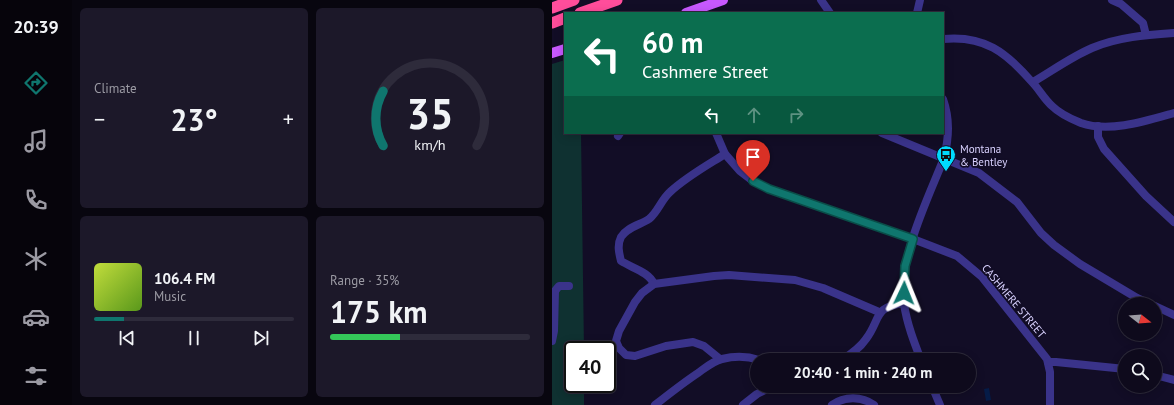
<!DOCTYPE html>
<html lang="en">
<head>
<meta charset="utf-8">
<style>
	:root { --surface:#0e0a1c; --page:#1c1829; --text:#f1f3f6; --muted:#9b9aa3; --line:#2e2b3b; --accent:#0f766e }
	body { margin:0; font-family:"PT Sans",sans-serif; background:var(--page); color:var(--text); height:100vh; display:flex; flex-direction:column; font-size:15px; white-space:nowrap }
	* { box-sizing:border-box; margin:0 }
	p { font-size:13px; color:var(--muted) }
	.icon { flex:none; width:22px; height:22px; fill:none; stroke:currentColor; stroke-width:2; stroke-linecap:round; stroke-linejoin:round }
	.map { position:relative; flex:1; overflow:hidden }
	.drawer { display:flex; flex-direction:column; gap:8px; padding:8px; background:#08060f; width:480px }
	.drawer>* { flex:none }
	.hud { position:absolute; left:12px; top:12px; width:380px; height:122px; border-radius:0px; box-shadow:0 2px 10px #0003,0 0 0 1px var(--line); background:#0b6e4f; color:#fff; overflow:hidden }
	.needle { width:26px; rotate:107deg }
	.tools { position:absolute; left:566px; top:297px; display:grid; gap:8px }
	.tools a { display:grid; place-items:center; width:44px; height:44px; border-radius:50%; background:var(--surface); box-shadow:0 2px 10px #0003,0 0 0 1px var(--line); font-size:20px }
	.speed { position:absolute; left:12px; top:341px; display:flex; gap:8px; font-size:20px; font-weight:700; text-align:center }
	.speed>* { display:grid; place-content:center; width:52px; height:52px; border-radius:50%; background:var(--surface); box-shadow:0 2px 10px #0003,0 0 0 1px var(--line); line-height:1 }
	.speed .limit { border:2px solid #111; border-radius:6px; background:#fff; color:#111 }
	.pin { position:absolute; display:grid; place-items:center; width:34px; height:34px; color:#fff; margin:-41px -17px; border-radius:50% 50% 50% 0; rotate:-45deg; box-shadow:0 0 4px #0007 }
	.pin .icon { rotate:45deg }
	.me { position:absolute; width:44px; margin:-22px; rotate:2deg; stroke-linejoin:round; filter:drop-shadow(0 0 3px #0008) }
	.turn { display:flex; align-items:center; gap:14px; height:84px; padding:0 12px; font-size:18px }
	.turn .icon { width:52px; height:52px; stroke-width:2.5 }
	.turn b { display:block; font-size:28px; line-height:34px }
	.lanes { display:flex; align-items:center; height:38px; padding:0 12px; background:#0003; justify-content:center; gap:20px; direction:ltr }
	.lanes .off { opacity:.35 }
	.big { font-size:30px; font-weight:800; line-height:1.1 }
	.drawer .tile { flex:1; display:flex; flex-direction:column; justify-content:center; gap:6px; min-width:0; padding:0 14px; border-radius:6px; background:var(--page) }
	.drawer .dial { align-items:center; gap:0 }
	.dial svg { height:104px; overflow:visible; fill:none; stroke:var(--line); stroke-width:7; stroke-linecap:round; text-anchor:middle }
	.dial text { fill:var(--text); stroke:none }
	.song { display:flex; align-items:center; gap:12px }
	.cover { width:48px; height:48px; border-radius:6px; background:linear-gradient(135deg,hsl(70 70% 55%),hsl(90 70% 35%)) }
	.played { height:4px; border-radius:2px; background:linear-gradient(90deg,var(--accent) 15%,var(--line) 15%) }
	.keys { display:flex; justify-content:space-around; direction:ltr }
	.heat { display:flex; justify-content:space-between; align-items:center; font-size:22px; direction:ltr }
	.charge { height:6px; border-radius:3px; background:linear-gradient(90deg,#34c759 35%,var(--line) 0) }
	.drawer .tiles { flex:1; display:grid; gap:8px; grid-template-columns:repeat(2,1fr) }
	.trip { position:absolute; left:198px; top:353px; width:226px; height:40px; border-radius:20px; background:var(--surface); box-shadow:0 2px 10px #0003,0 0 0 1px var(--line); font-weight:800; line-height:40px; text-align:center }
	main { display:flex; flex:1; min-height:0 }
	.dock { display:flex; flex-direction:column; width:72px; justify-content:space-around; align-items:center; background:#06040b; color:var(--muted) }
	.dock .icon { width:28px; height:28px }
	.dock .selected { color:var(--accent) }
	.dock b { font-size:18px; color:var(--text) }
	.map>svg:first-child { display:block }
</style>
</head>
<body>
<main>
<nav class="dock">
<b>20:39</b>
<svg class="icon selected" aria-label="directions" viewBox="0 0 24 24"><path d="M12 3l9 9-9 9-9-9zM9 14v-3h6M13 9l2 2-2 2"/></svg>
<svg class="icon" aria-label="music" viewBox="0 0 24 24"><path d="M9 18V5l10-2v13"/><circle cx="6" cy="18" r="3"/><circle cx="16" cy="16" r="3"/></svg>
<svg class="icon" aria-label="phone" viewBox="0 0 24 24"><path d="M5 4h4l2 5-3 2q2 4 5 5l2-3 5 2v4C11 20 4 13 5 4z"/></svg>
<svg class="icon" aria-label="climate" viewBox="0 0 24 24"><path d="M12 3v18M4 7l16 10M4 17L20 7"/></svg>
<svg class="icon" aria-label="car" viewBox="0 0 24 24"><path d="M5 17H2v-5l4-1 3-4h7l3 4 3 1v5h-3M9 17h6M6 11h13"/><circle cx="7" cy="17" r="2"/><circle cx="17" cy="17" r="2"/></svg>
<svg class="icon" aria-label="filters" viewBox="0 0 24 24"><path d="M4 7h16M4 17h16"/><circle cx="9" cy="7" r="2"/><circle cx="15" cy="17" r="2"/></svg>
</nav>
<section class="drawer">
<div class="tiles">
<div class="tile"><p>Climate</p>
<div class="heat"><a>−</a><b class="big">23°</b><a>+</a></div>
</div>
<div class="tile dial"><svg viewBox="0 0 100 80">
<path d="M14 69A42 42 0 1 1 86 69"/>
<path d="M14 69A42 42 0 0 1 14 27" stroke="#0f766e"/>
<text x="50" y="56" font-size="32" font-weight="700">35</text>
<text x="50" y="72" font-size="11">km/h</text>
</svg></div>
<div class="tile">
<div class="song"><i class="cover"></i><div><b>106.4 FM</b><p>Music</p></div></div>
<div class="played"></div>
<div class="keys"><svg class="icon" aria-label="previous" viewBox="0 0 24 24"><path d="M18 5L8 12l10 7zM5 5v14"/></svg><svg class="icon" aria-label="pause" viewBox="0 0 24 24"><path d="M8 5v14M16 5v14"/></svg><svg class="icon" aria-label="next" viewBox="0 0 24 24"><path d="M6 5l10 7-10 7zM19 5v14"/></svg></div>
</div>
<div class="tile"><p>Range · 35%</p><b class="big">175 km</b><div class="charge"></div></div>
</div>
</section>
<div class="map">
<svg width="622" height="405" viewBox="0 0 622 405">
	<rect width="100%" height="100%" fill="#120d26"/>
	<polygon fill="#0f3131" points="13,60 13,133 29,133 32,350 21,350 21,384 32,384 32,405 0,405 0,64"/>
	<polygon fill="#051b47" points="437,388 439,400 434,401 432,389"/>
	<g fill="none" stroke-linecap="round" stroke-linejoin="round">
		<g stroke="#3a338a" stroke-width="8">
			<polyline points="269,0 278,13"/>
			<polyline points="560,0 569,4 591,23 594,35"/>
			<polyline points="365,13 368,0"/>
			<path d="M391 39C432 35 454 52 480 82 487 89 492 99 500 106 507 113 519 119 529 123 557 133 594 121 622 113"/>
			<path d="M481 82C500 71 519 57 540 48 566 37 594 35 622 33"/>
			<polyline points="546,126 546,137 552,149 594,196 622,222"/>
			<polyline points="164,133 173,154 188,171 201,181 217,189 361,239 405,256 430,277 495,359 498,372 498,405"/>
			<polyline points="330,133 427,173 465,202 489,233 502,245 528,264 585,298 598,304"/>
			<polyline points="66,136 68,133"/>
			<path d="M102 284C97 272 80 268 69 261 67 253 65 245 69 237 75 227 88 225 97 219 106 212 109 200 118 192 134 177 154 166 173 154"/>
			<polyline points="603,306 622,315"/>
			<polyline points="0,341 2,331 3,291 7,286 17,286"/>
			<polyline points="168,359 152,346 141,342 114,346 83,356 74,355 67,348 64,341 67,331 83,302 90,293 102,284 162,276 177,275 243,280 271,288 327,312"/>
			<path d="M290 360C299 354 308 348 314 339 329 319 321 307 352 303"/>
			<path d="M369 360C362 342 355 324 352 304 346 258 375 201 392 158 397 137 398 119 391 99"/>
			<polyline points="496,362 504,362 573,369"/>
			<polyline points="603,375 622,380"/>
			<polyline points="380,386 388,405"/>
			<path d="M103 405C117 394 131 383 146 373 153 368 161 361 170 359 182 356 195 356 207 360"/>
			<polyline points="191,405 205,394 221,386"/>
			<path d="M280 405C292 396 310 396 322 405"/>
		</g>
		<g stroke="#c859ff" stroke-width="10">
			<polyline points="134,13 171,0"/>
			<polyline points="0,53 13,49"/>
		</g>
		<g stroke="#ff4d9b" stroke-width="11">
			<polyline points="0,8 22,0"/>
			<polyline points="28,13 65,0"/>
			<polyline points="0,23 13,18"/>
		</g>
	</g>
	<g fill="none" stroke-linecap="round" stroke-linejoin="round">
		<defs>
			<polyline id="route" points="201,181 217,189 361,239 353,266 352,293"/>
		</defs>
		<use href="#route" stroke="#0a4d48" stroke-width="10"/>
		<use href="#route" stroke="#0f766e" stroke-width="7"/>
	</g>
	<defs>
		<symbol id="bus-pin" viewBox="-11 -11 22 30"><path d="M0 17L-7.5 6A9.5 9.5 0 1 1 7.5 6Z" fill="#00dafd" stroke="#120d26"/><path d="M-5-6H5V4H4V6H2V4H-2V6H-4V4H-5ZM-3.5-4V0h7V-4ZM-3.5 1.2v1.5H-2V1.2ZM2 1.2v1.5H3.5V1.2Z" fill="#111"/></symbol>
	</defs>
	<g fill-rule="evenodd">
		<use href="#bus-pin" x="383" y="144" width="22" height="30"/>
	</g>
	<g text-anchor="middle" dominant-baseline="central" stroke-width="3.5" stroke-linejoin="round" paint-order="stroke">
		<g font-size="11" fill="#d9d2ff" stroke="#120d26" text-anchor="start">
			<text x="408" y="149">Montana<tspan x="408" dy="13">&amp; Bentley</tspan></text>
		</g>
		<g font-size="11" fill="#d9d2ff" stroke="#120d26">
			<text transform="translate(462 301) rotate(50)">CASHMERE STREET</text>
		</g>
	</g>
</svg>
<div class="tools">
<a><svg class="needle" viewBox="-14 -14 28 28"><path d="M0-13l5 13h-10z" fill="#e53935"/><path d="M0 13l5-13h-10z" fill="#9b9aa3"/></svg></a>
<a><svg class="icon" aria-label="search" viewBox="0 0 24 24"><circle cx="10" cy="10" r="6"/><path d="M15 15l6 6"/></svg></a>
</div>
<div class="speed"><div class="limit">40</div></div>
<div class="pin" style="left:201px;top:181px;background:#d93025"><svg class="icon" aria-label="arrive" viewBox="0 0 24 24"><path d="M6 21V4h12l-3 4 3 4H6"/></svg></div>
<svg class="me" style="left:352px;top:293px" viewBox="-20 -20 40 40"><path d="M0-17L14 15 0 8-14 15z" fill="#0f766e" stroke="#fff" stroke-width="4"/></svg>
<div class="trip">20:40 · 1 min · 240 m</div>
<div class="hud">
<div class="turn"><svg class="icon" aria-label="left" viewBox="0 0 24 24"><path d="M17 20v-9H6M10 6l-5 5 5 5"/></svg><div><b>60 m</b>Cashmere Street</div></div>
<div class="lanes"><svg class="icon" aria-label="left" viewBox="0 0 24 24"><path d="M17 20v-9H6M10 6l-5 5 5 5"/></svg><svg class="icon off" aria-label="ahead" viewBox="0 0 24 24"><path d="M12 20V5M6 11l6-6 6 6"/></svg><svg class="icon off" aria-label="right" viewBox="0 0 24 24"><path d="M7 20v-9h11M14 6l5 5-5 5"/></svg></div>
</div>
</div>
</main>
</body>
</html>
